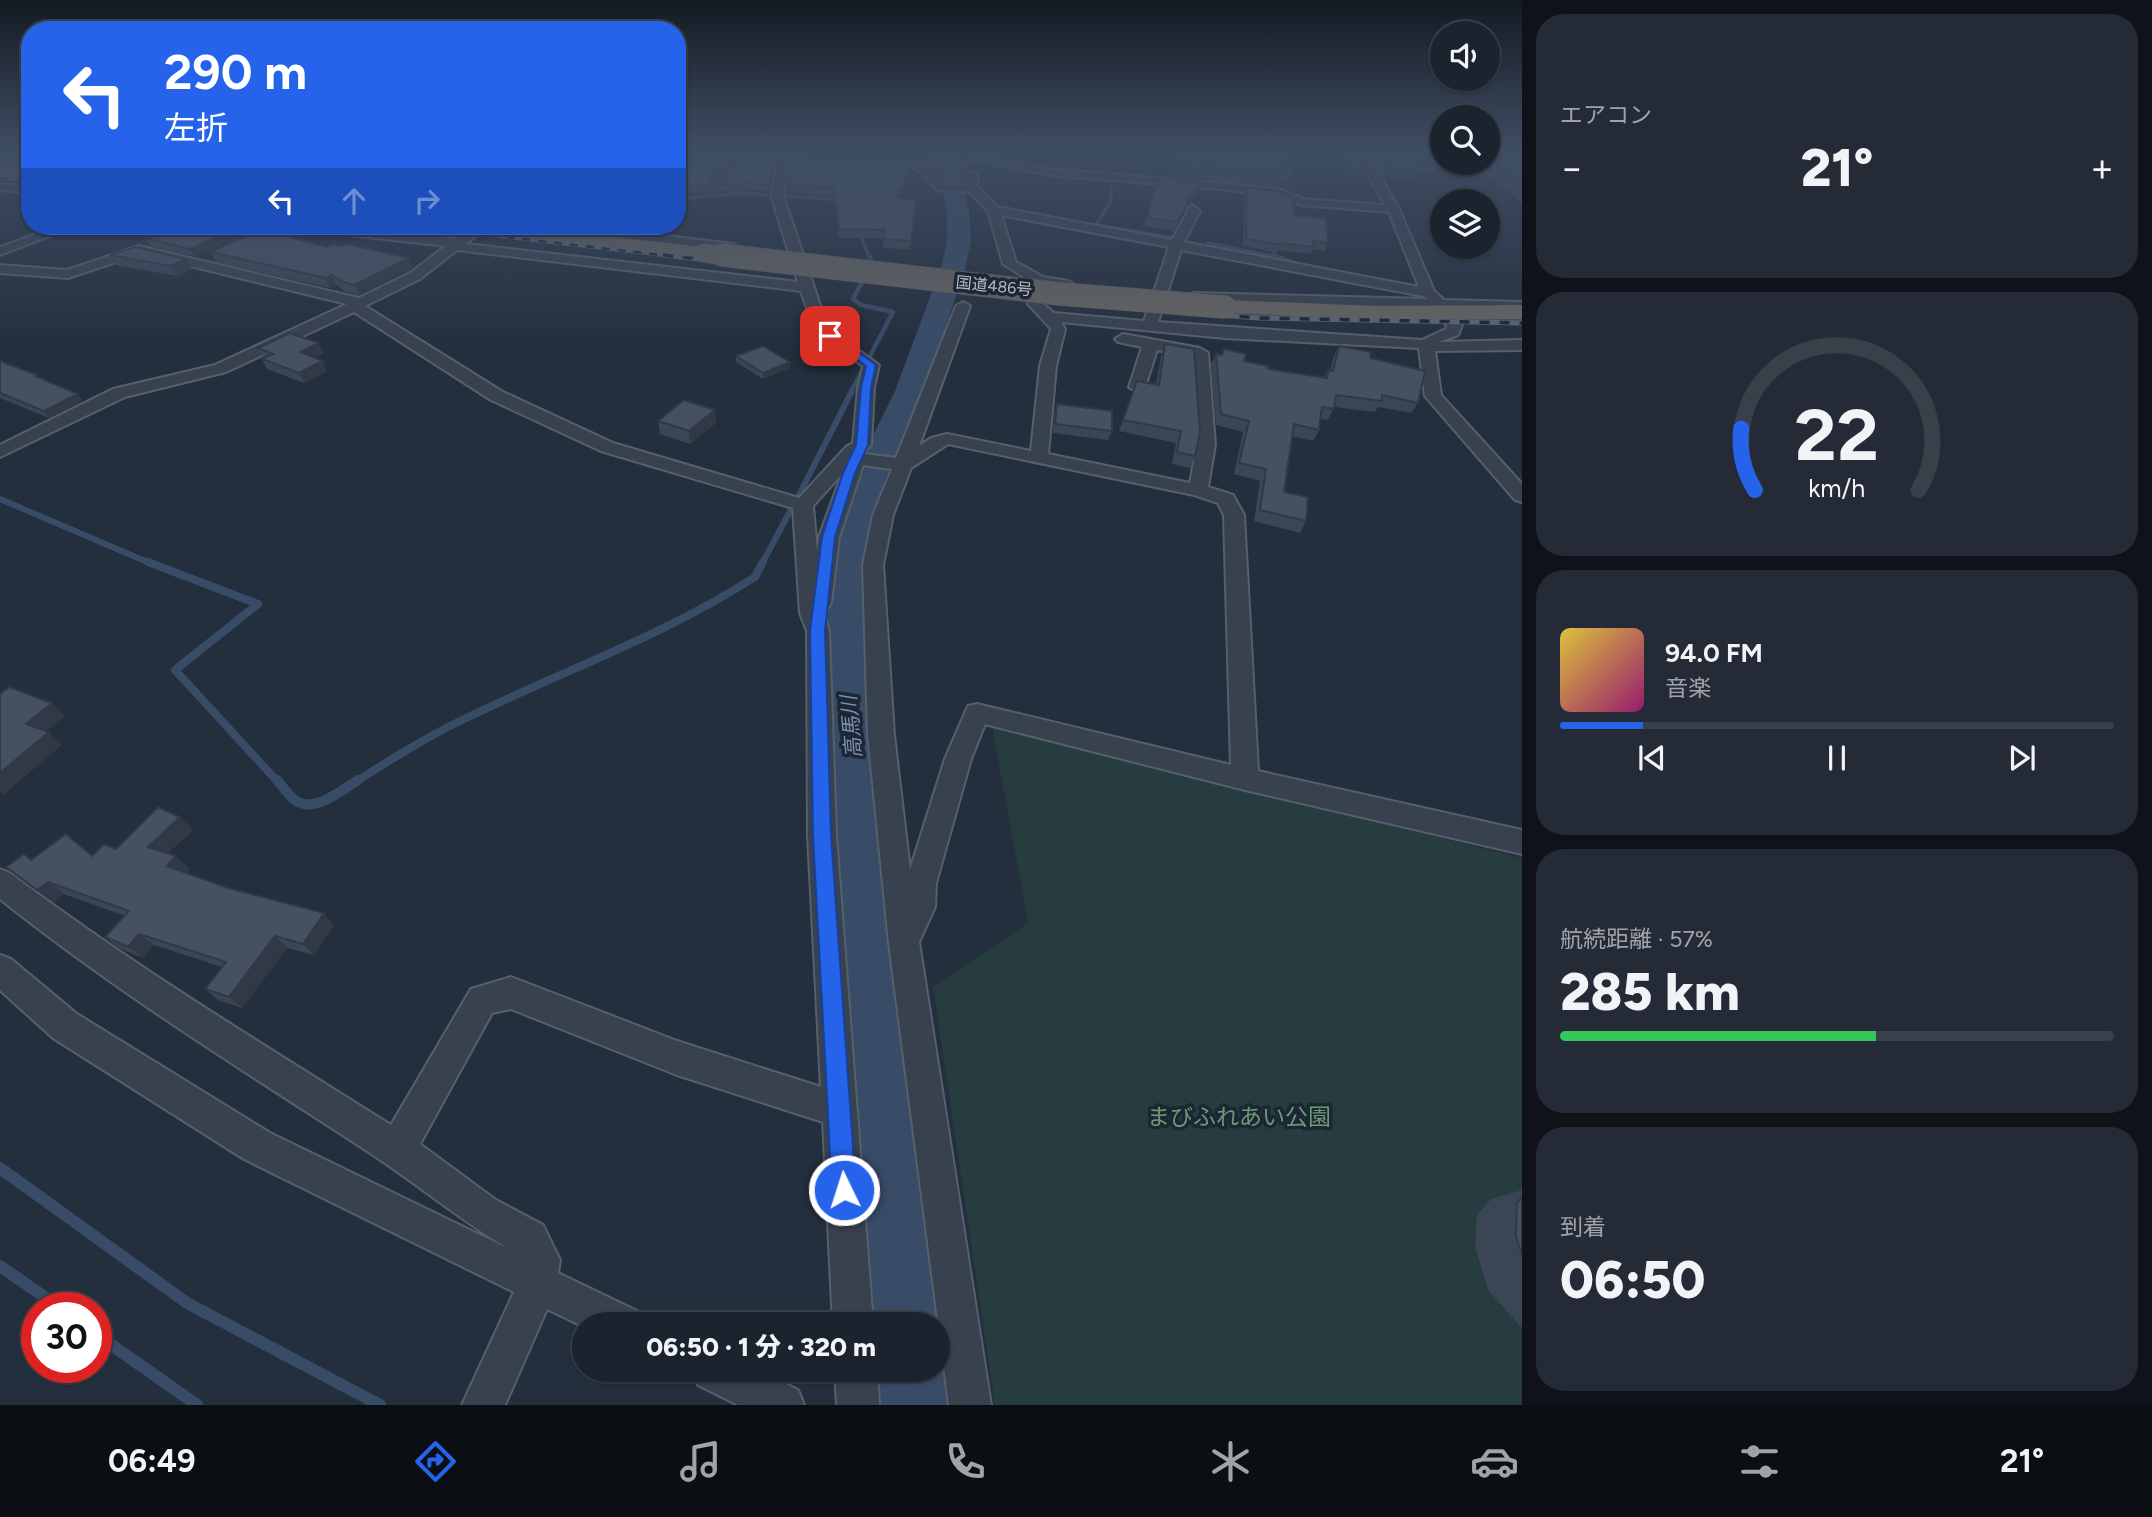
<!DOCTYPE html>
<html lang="ja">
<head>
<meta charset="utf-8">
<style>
	:root { --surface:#1b232e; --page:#242b36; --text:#f1f3f6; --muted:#a0a4aa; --line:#39404a; --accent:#2563eb }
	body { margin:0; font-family:Figtree,"Noto Sans JP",sans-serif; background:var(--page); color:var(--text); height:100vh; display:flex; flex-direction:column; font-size:26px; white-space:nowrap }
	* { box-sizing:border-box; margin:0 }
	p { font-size:23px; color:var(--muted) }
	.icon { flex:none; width:38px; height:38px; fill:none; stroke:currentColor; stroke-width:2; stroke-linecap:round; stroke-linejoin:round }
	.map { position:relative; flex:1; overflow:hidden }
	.drawer { display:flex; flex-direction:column; gap:14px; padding:14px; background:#0f1319; width:630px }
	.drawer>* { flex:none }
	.top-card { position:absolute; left:21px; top:21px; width:665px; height:214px; border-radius:28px; box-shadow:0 2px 5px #0004,0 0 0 2px var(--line); background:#2563eb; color:#fff; overflow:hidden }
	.fabs { position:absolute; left:1430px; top:21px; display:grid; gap:14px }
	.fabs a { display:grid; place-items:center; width:70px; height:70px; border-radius:50%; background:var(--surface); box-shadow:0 2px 5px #0004,0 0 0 2px var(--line); font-size:35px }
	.speed { position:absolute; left:21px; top:1292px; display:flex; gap:14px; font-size:35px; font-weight:700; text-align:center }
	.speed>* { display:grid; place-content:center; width:91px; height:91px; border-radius:50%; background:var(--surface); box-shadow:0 2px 5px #0004,0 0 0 2px var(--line); line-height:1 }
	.speed .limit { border:10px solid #d22; background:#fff; color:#111 }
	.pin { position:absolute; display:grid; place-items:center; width:60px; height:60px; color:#fff; margin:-30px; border-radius:14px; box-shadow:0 4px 10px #0006 }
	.me { position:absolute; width:77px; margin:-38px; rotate:356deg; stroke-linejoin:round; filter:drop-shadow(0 0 5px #0008) }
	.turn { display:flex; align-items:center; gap:24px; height:147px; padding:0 28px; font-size:32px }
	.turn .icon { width:91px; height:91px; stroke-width:2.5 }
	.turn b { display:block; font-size:49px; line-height:60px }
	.lanes { display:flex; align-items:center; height:66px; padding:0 28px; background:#0003; justify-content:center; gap:35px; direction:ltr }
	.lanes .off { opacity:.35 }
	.big { font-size:52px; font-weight:800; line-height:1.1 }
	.drawer .tile { flex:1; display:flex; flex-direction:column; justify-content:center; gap:10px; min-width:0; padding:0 24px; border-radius:28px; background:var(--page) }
	.drawer .dial { align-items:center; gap:0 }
	.dial svg { height:182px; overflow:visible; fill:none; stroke:var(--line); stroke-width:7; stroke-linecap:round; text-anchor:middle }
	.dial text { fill:var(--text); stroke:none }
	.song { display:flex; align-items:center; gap:21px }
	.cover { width:84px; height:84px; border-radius:10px; background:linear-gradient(135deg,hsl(50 70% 55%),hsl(320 70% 35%)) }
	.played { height:7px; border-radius:4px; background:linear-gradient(90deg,var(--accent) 15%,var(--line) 15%) }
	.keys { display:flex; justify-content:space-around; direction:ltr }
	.heat { display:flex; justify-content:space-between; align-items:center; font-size:38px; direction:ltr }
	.charge { height:10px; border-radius:5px; background:linear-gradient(90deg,#34c759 57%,var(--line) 0) }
	.trip { position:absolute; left:572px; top:1312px; width:378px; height:70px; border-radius:35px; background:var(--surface); box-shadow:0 2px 5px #0004,0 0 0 2px var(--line); font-weight:800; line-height:70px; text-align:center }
	.dock { display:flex; height:112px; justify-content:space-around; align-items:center; background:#0b0e12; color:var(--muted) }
	.dock .icon { width:49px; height:49px }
	.dock .selected { color:var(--accent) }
	.dock b { font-size:32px; color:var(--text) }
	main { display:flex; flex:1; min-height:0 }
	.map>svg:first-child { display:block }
</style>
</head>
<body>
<main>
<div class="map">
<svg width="1522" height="1405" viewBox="0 0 1522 1405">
	<rect width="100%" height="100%" fill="#242f3e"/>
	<polygon fill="#263c3f" points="992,726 1522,858 1522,1405 995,1405 933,987 1028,923"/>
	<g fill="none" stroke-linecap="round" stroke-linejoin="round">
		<g stroke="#394c67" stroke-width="3.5">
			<polyline points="1120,149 1111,164 1111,201 1096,225 1181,239"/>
			<polyline points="677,199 741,193 842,200"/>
			<polyline points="953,209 963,210"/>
			<polyline points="1015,218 1135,241"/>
			<polyline points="858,229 869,257"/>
			<polyline points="1208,243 1277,257"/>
		</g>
		<g stroke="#394c67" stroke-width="4.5">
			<polyline points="869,255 872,263 853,299 861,305 893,312 870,356"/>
			<polyline points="1273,255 1301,266"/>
			<polyline points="851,392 864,367"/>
		</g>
		<g stroke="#394c67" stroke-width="6">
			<polyline points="799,495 852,391"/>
			<polyline points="0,499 152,564"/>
			<polyline points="762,564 791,509"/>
		</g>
		<g stroke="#394c67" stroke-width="8">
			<polyline points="148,562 258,604 175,670 278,782"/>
			<path d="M355 782C390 760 425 738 462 720 560 672 663 636 755 577L763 562"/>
		</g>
		<path stroke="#394c67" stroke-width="10" d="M277 780C282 786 289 796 296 801 315 813 342 790 358 780"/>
		<g stroke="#394c67" stroke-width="12">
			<polyline points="0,1168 187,1303 380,1405"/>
			<polyline points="0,1266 59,1307"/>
			<polyline points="96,1334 197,1405"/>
		</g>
		<g fill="#394c67" fill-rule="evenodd">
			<polygon points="932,149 952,149 969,210 971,240 966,265 925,391 884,482 873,529 864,583 871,704 944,1325 938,1338 938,1325 868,1325 825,704 824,583 835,529 850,482 895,391 942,265 947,240 947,210"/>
			<polygon points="938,1344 949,1370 952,1405 874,1405 871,1370 938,1370"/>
		</g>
		<defs>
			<g id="minor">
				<polygon points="30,149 30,156 0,168 0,161"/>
				<path d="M677 149 783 155 788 158 783 195 825 320 835 333 879 365 874 388 871 445 863 452 865 454 896 458 956 306 963 302 970 306 919 446 931 438 947 434 1031 451 1040 366 1051 329 1028 304 1030 281 1003 264 988 211 968 191 937 190 917 168 876 165V161L880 160 920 162 932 172 928 149H938L946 185H962L947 149H957L968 174 973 172 978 175 977 187 998 207 1172 240 1188 211 1186 209 1192 205 1200 211 1184 242 1419 287 1389 212 1301 205 1279 196 1230 190 1050 175 970 159 975 156 1050 169 1230 184 1282 190 1303 199 1385 205 1354 149H1364L1399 209 1434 291 1444 300 1522 302V310L1198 300 1193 299V293L1427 299 1423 296 1181 250 1158 322 1422 340 1446 329 1447 326 1437 313 1444 309 1449 310 1462 325 1458 335 1438 342 1522 340V350L1435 351 1441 395 1522 484V502L1515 500 1425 396 1419 348 1225 338 1061 322 1065 329 1056 366 1048 454 1190 483 1197 445 1192 356 1157 350 1145 387 1137 392 1129 387 1142 347 1118 342 1115 339 1123 334 1200 348 1208 353 1215 445 1208 487 1233 495 1244 515 1258 771 1522 830V854L1245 790 985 724 971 759 936 883 935 907 919 942 991 1405H949L889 943 868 735 863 565 873 515 892 469 863 465 839 537 831 603 828 608 822 610 829 631 836 835 873 1325H833L823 1122 677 1075 511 1009 492 1013 420 1144 496 1200 543 1225 560 1260 558 1273 637 1311 643 1325H584V1327L547 1309 505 1405H462L514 1292 244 1159 53 1038 0 990V955L11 959 77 1014 270 1133 509 1249C458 1219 414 1181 364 1149 241 1069 115 991 0 899V869L10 873C132 965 262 1044 391 1125L471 989 511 977 677 1041 821 1087 808 835 807 631 800 613 793 508 601 451 491 400 354 312 226 372 125 397 0 457V445L113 389 215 365 347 304 140 254 68 278 0 273V265L67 270 139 246 359 298 410 273 446 246 306 230 300 226H336L455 239 474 226H487L466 244 798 282 771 195 777 161 741 158 722 188 718 189 712 186 731 157 677 153ZM1001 215 1169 247 1144 321 1054 313 1042 303V286L1068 289 1075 285 1068 281 1043 277 1016 262ZM457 250 801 291C816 337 825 339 863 366L858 388 853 443 846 447 799 498 613 443 503 392 365 306 420 279ZM948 444 1194 495 1218 503 1224 515 1231 765 977 704 968 706 945 759 910 870 894 735 883 565 893 515 911 468ZM842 474 819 537 817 551 813 506Z"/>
				<polygon points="0,184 30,187 30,193 0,190"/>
				<polygon points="59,226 76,226 0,255 0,247"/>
				<polygon points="268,226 284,226 241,246 233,246 231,243"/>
				<polygon points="511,226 581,226 734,244 740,248 734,252 569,232 517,230"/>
				<polygon points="692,1370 758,1370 798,1390 804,1405 738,1405 698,1385"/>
				<polygon points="835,1370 877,1370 879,1405 837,1405"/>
			</g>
			<g id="trunk">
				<polygon points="0,167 30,171 30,181 0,177"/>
				<polygon points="460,226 518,226 703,247 710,249 713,253 710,257 703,259 469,232 462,230"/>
				<polygon points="1225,300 1374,306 1522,305 1522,319 1374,320 1217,312 1214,307 1217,302"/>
			</g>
		</defs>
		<use href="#minor" stroke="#565f6c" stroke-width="4"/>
		<use href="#trunk" stroke="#434c59" stroke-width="4"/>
		<use href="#minor" fill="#38414e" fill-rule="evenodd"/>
		<use href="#trunk" fill="#656462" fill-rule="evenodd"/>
		<defs>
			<g id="rail-far1">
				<polyline points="0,178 30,181"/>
				<polyline points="411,226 678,257"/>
			</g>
			<polyline id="rail" points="663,255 1112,307 1259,318 1522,323"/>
		</defs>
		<use href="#rail-far1" stroke="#5a6575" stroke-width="3.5"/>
		<use href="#rail" stroke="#5a6575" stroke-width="5"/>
		<use href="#rail-far1" stroke="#1d2633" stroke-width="2.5" stroke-dasharray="8" stroke-linecap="butt"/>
		<use href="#rail" stroke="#1d2633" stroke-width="3.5" stroke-dasharray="10" stroke-linecap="butt"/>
		<defs>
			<polyline id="trunk-bridge-far1" points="703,253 737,257"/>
			<polyline id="trunk-bridge" points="722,255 1061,294 1225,307"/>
		</defs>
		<use href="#trunk-bridge-far1" stroke="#434c59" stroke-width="20" stroke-linecap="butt"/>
		<use href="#trunk-bridge" stroke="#434c59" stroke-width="24" stroke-linecap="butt"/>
		<use href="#trunk-bridge-far1" stroke="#656462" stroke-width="18"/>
		<use href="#trunk-bridge" stroke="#656462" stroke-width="23"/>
	</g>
	<g fill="#3b4654">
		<polygon points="677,149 726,152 726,159 712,181 719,185 720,193 683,193 681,197 677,196"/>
		<polygon points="717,149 769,149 767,151"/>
		<polygon points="1170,149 1284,149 1294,165 1288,180 1283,179 1280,187 1208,180 1205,172 1202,179 1175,177"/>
		<polygon points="1332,149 1365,149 1372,162 1366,176 1353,175"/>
		<polygon points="1367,149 1442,149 1442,163 1488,163 1488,149 1522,149 1522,205 1515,197 1483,171 1436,168 1434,172 1417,171 1412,180 1383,177"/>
		<polygon points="774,158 769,191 746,189 745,192 722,191 722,185"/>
		<polygon points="912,170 899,199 916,200 910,249 883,248 884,238 839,238 834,196 786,192 786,184"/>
		<polygon points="1155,186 1197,190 1191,203 1187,206 1174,231 1144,226"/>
		<polygon points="1247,187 1294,215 1328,243 1325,251 1313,249 1311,254 1278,250 1277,253 1243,246 1244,194"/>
		<polygon points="242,226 245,234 194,256 149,246 146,238"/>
		<polygon points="326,247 409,258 412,268 359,295 346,292 336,285 330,288 216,262 211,252"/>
		<polygon points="110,255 192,269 177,276 115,265"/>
		<polygon points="1165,344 1195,456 1190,468 1172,464 1176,443 1119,431 1137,381 1156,384 1161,356"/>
		<polygon points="1339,346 1370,358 1418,403 1411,413 1378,407 1375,412 1334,407 1328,420 1321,419 1319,430 1313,441 1292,436 1284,492 1306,521 1300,533 1254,521 1260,481 1234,474 1243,432 1216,425 1211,364 1216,354 1221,354 1224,349 1244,361 1268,369 1324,377 1328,370 1330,370 1334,356"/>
		<polygon points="258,348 323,353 314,358 327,371 304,383 267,369 262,359 264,358"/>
		<polygon points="736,356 790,368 763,379 736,362"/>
		<polygon points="0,361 37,375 39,378 83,401 49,418 0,398"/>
		<polygon points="1057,404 1112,431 1108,440 1053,433 1054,413"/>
		<polygon points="658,421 716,423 690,444 660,434"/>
		<polygon points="180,817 193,830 168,853 176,856 189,869 186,873 334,925 314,955 287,948 242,1008 218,1000 205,989 222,967 154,945 143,958 121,949 105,937 125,916 64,894 54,902 6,867 31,860 92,856 116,849"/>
		<polygon points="1522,1190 1522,1328 1488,1290 1475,1247 1477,1215 1491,1199"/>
	</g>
	<g fill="#303945">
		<polygon points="726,152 726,159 710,185 709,177"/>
		<polygon points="913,163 912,170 895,207 896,198"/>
		<polygon points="1200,181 1191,203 1187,206 1174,231 1186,200"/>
		<polygon points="683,186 683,193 681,197 680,189"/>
		<polygon points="242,226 245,234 194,256 190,249"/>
		<polygon points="409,258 412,268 359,295 355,285"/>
		<polygon points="186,259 192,269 177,276 171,266"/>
		<polygon points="332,275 336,285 330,288 326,278"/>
		<polygon points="319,343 323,353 305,362 301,352"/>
		<polygon points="323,361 327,371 304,383 299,373"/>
		<polygon points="790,362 790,368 763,379 763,373"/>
		<polygon points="78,394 83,401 49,418 44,411"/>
		<polygon points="715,410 716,423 690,444 689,431"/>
		<polygon points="52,703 65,716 40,736 26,724"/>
		<polygon points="49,732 62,745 3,795 0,792 0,773"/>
		<polygon points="180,817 193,830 162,859 148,847"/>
		<polygon points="176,856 189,869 180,878 167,866"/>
		<polygon points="48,882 64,894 54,902 37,890"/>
		<polygon points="324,913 334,925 314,955 303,944"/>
		<polygon points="139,934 154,945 143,958 128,947"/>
		<polygon points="275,936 287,948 242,1008 229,997"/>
	</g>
	<g fill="#455162" stroke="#303945" stroke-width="2">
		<polygon points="677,149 726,152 709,177 711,181 719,185 683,186 680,189 677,189"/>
		<polygon points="1177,149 1284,149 1294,165 1281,164 1286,172 1213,165 1211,157 1207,164 1180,162"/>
		<polygon points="1349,149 1365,149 1372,162 1360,161"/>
		<polygon points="1381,149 1442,149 1442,154 1438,154 1442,158 1412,156 1419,166 1390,163"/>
		<polygon points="1488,149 1522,149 1522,181 1491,158 1488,157"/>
		<polygon points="742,155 774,158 769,185 746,183 745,186 722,185"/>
		<polygon points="790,155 913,163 896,198 916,200 911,241 884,239 885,230 839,229 834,188 786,184"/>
		<polygon points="1158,178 1200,181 1194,194 1186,200 1188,203 1177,222 1147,218"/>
		<polygon points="1247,187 1281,192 1293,198 1294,215 1326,219 1328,243 1313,241 1314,247 1281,243 1280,245 1246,239"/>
		<polygon points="177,226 242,226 190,249 146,238"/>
		<polygon points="260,229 326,247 333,244 343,246 348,244 409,258 355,285 343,282 332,275 326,278 211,252"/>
		<polygon points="135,247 186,259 171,266 110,255"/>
		<polygon points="290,333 319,343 301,352 323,361 299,373 262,359 273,354 258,348"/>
		<polygon points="1165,344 1194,349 1200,433 1195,456 1177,452 1181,431 1123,420 1137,381 1159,385"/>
		<polygon points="763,346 790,362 763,373 736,356"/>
		<polygon points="1339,346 1371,352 1370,358 1425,371 1418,403 1382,395 1382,401 1336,395 1334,409 1322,407 1319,430 1294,424 1284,492 1308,497 1306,521 1260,510 1266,469 1239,463 1249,421 1221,414 1216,354 1222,355 1224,349 1246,354 1244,361 1268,366 1268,369 1327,378 1328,370 1333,371"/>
		<polygon points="0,361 37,375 35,376 78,394 44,411 0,393"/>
		<polygon points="684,400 715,410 689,431 658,421"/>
		<polygon points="1057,404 1112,411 1112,431 1055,424"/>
		<polygon points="9,687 52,703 26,724 49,732 0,773 0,694"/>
		<polygon points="158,807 180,817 148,847 176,856 167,866 228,888 324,913 303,944 275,936 229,997 205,989 226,962 139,934 128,947 105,937 129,911 48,882 37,890 6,867 24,854 31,860 66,834 92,856 104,844 116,849"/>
		<polygon points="1522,1198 1522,1255 1516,1236 1517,1203"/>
	</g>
	<linearGradient id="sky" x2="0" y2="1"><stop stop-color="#141a22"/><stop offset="0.43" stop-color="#3f4d63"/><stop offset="1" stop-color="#3f4d63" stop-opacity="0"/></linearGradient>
	<rect width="1522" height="346" fill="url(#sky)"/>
	<polygon fill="#2563eb" stroke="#184099" stroke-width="2" points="826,334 833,334 876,365 871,388 868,445 855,473 835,537 825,631 831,835 856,1190 853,1199 844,1202 836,1199 832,1190 813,835 810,631 822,537 843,473 856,445 861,388 866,366 826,338"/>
	<g text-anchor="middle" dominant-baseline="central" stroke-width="7" stroke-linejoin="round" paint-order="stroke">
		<g font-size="16" fill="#b4bcc9" stroke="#1d2633">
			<text transform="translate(994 286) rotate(6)">国道486号</text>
		</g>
		<g font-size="21" font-style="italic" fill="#7c92b1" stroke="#1d2633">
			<text transform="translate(851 727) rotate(-95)">高馬川</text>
		</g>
		<g font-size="23" fill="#6b9a76" stroke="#1d2633">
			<text x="1239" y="1117">まびふれあい公園</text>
		</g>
	</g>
</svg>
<div class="fabs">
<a><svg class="icon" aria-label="sound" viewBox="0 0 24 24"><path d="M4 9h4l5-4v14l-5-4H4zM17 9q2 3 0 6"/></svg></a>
<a><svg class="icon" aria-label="search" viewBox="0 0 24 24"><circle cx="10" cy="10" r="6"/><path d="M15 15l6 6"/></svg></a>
<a><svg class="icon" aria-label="layers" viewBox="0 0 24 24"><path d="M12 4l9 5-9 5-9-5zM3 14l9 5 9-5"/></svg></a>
</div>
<div class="speed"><div class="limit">30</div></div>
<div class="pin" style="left:830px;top:336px;background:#d93025"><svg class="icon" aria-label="arrive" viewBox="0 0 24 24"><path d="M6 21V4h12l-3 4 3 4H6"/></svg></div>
<svg class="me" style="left:844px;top:1190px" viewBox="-20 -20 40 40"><circle r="17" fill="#2563eb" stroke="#fff" stroke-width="3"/><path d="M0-11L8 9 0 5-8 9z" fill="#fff"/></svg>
<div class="trip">06:50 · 1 分 · 320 m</div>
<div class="top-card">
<div class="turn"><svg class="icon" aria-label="left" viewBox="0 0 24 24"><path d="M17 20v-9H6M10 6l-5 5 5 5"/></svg><div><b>290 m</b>左折</div></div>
<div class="lanes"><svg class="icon" aria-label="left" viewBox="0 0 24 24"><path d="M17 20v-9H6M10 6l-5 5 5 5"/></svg><svg class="icon off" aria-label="ahead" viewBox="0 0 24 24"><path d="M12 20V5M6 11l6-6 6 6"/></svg><svg class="icon off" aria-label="right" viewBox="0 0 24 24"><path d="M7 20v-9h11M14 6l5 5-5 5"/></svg></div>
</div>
</div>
<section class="drawer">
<div class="tile"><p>エアコン</p>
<div class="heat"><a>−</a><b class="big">21°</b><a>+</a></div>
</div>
<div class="tile dial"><svg viewBox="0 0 100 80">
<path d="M14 69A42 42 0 1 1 86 69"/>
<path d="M14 69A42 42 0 0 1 8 42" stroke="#2563eb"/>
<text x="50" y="56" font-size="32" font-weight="700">22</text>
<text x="50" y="72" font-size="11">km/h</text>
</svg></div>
<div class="tile">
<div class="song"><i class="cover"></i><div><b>94.0 FM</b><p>音楽</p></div></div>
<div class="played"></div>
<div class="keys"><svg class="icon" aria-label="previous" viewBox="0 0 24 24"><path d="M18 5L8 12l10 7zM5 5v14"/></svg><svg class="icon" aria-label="pause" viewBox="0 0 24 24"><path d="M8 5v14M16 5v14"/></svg><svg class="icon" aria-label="next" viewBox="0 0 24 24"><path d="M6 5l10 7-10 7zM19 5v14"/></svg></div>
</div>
<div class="tile"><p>航続距離 · 57%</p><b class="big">285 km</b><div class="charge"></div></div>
<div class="tile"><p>到着</p><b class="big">06:50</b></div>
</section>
</main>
<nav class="dock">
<b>06:49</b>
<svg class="icon selected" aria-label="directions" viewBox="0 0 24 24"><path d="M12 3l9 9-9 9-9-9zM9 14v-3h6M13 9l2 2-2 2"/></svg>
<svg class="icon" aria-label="music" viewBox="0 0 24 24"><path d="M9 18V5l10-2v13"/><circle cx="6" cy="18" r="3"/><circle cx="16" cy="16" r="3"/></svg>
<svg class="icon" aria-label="phone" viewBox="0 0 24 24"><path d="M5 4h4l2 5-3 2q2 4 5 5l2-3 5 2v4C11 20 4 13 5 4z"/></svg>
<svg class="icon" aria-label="climate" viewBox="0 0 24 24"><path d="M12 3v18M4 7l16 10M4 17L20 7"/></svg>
<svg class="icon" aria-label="car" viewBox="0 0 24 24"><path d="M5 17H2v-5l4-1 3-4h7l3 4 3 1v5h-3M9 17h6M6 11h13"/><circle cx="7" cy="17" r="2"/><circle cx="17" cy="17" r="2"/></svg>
<svg class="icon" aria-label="filters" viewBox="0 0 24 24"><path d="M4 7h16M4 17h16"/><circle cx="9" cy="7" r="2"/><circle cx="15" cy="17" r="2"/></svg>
<b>21°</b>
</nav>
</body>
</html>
